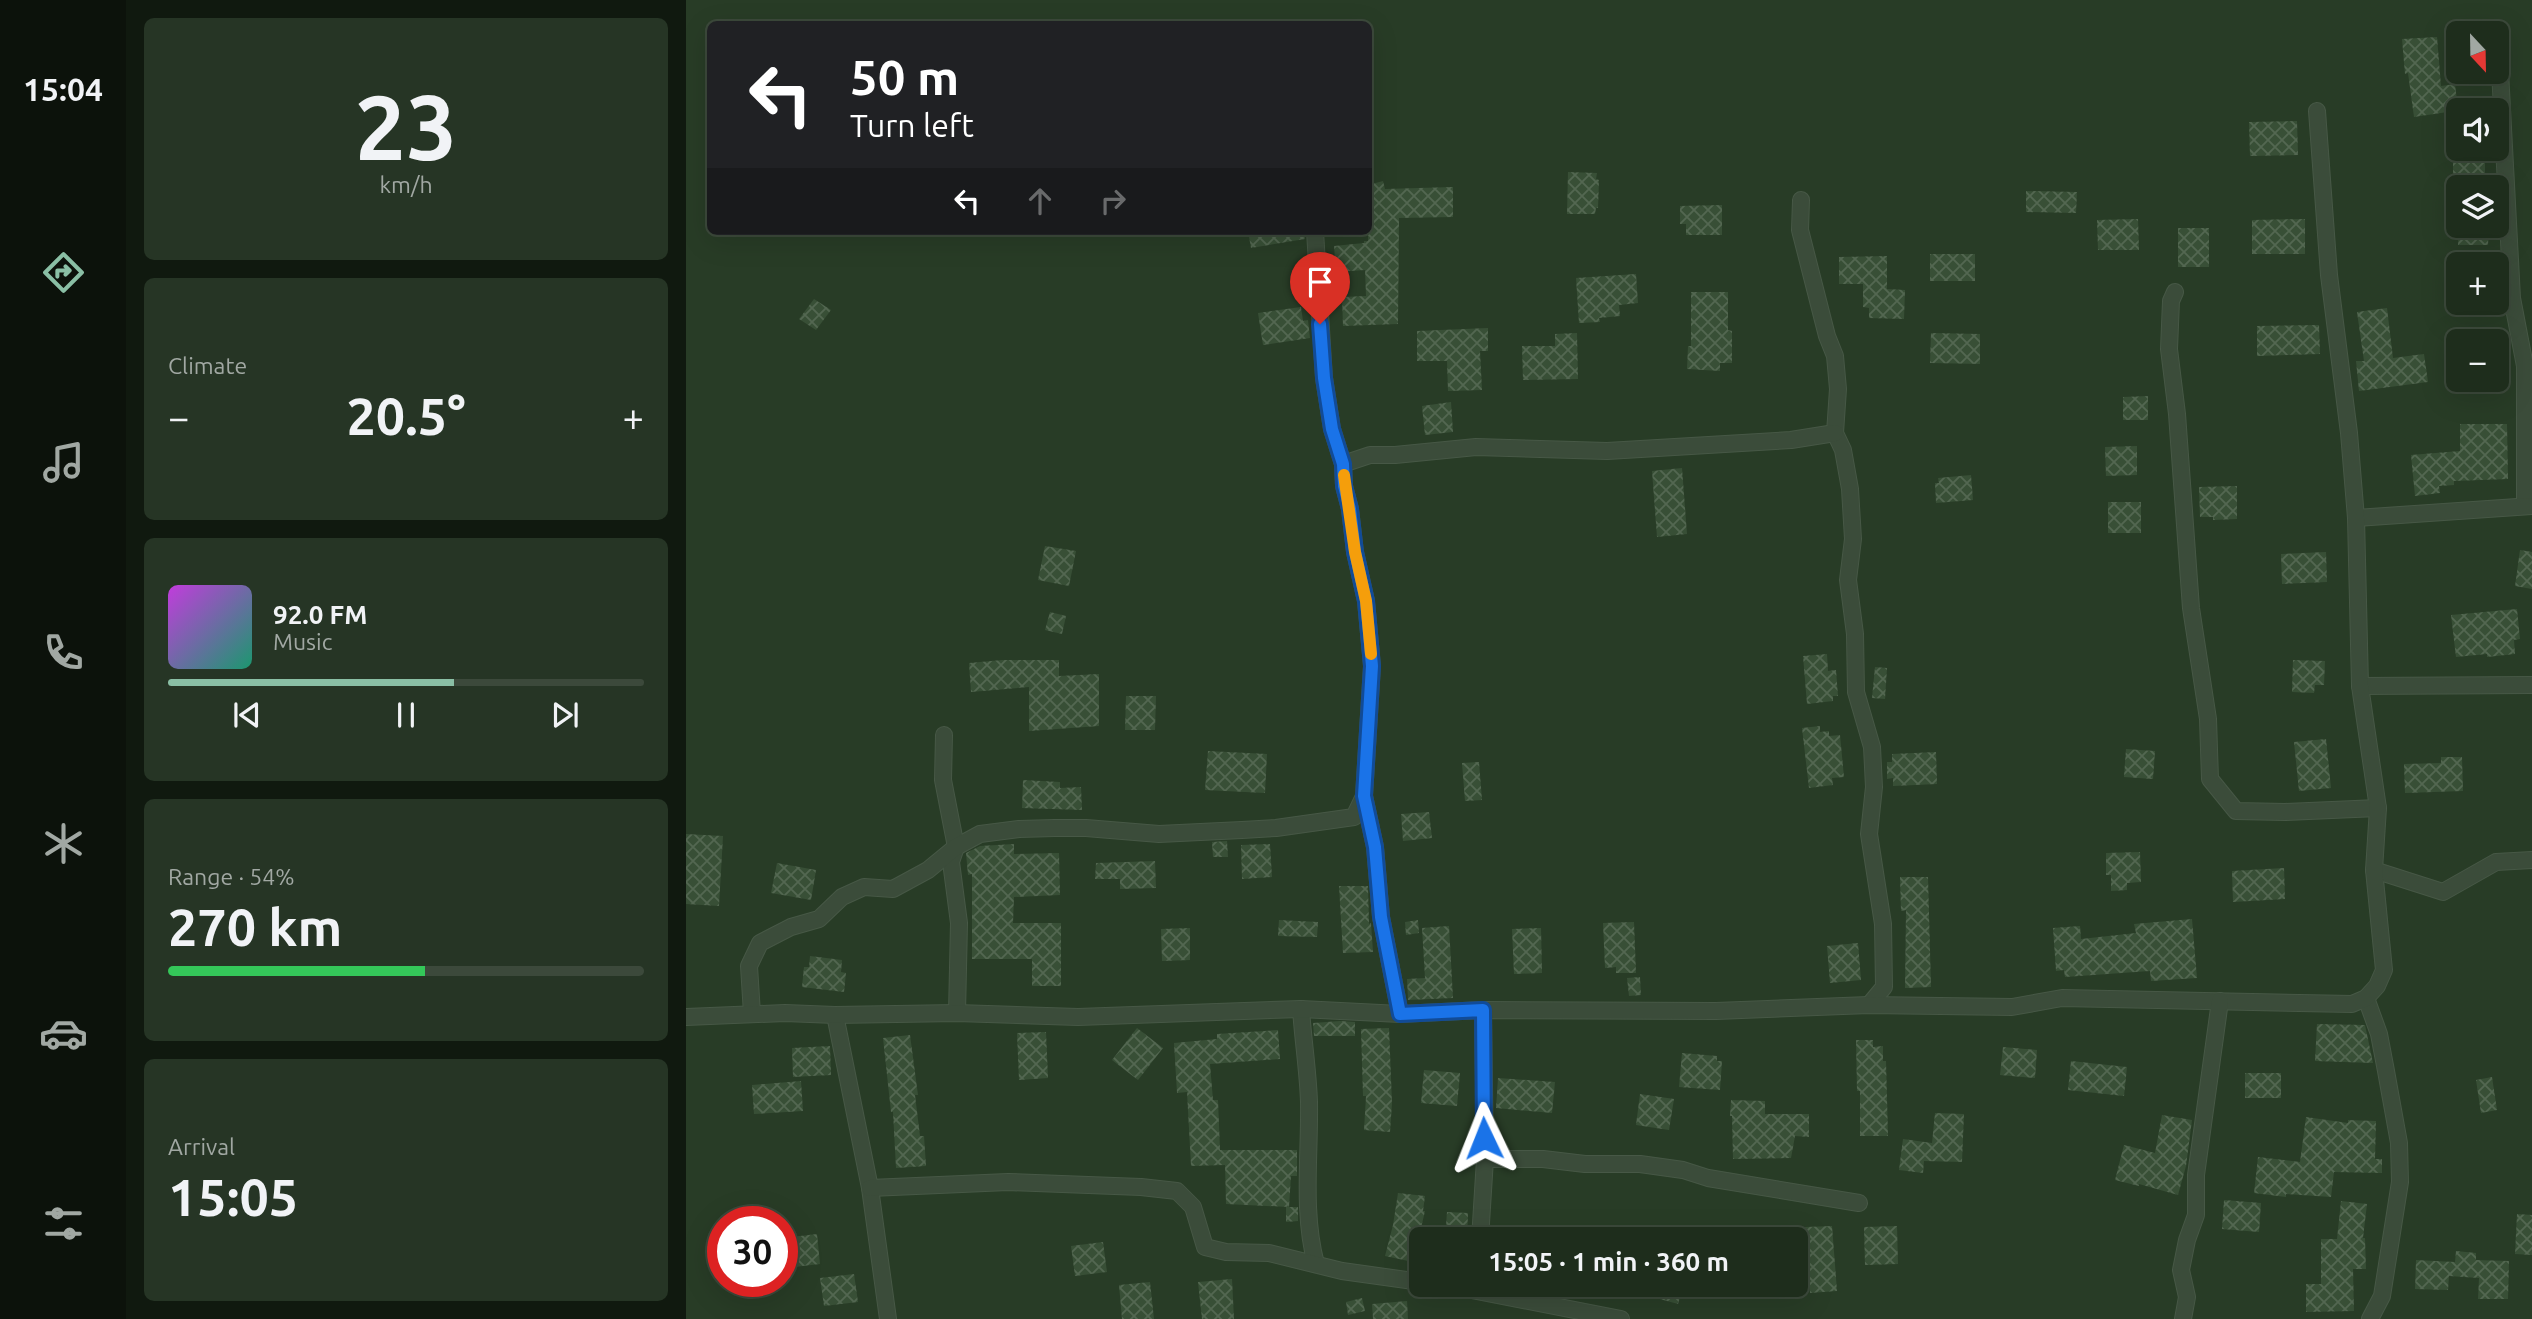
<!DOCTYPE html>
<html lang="en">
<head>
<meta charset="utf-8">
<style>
	:root { --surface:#1e2d1c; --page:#263525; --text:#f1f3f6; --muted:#a1a8a3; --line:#3c493b; --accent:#8abfa5 }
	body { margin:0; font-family:Ubuntu,sans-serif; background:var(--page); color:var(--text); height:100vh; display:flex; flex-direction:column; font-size:26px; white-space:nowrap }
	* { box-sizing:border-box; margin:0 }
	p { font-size:23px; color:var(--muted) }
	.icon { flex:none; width:38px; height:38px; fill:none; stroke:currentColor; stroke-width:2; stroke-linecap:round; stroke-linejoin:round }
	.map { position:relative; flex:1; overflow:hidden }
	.drawer { display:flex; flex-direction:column; gap:18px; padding:18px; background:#10190f; width:560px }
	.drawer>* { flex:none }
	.top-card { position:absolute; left:21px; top:21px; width:665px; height:214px; border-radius:10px; box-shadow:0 7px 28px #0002,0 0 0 2px var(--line); background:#202124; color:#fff; overflow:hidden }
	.needle { width:46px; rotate:158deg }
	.fabs { position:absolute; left:1760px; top:21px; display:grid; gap:14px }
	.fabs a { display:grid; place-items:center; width:63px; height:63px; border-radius:10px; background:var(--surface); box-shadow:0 7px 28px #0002,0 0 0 2px var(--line); font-size:35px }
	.speed { position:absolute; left:21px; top:1206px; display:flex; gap:14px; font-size:35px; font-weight:700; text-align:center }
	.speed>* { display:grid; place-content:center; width:91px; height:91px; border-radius:50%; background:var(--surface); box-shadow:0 7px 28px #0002,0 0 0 2px var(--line); line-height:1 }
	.speed .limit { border:10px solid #d22; background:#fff; color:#111 }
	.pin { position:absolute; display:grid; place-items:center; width:60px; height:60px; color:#fff; margin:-72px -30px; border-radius:50% 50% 50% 0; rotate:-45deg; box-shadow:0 0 7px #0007 }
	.pin .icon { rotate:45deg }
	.me { position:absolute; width:77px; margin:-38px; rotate:358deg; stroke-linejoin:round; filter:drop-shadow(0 0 5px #0008) }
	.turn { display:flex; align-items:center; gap:24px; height:147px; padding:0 28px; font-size:32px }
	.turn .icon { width:91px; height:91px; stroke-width:2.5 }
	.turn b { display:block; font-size:49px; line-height:60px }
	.lanes { display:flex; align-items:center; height:66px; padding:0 28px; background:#0003; justify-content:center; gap:35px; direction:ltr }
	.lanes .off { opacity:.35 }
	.big { font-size:52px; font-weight:700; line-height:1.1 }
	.drawer .tile { flex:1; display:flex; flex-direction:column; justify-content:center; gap:10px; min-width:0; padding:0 24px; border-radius:10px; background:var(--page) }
	.drawer .dial { align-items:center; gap:0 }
	.dial b { font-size:91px; line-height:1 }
	.song { display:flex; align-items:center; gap:21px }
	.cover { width:84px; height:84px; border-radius:10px; background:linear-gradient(135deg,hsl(290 70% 55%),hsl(160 70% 35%)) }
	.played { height:7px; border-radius:4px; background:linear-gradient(90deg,var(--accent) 60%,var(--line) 60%) }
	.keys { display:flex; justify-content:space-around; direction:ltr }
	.heat { display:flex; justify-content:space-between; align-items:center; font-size:38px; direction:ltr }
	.charge { height:10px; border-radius:5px; background:linear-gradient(90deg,#34c759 54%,var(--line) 0) }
	.trip { position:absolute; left:723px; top:1227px; width:399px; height:70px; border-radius:10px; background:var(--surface); box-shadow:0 7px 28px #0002,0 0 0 2px var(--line); font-weight:700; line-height:70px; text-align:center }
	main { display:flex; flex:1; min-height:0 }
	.tab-bar { display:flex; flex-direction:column; width:126px; justify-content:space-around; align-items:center; background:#0c120b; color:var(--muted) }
	.tab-bar .icon { width:49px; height:49px }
	.tab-bar .selected { color:var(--accent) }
	.tab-bar b { font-size:32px; color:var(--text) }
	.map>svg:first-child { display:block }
</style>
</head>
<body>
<main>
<nav class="tab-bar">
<b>15:04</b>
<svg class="icon selected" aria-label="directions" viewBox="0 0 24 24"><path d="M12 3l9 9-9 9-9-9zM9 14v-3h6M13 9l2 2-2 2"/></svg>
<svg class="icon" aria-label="music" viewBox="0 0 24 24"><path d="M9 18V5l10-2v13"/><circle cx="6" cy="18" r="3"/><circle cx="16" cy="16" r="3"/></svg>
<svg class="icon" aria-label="phone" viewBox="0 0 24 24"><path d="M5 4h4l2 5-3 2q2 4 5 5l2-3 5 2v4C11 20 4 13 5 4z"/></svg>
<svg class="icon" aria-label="climate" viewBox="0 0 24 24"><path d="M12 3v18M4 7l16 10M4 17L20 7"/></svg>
<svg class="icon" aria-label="car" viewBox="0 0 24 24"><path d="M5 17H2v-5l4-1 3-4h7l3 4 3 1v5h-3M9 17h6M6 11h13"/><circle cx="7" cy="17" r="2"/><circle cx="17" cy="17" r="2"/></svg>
<svg class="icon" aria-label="filters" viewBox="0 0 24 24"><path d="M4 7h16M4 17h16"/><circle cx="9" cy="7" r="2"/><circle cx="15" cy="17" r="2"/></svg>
</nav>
<section class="drawer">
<div class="tile dial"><b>23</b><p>km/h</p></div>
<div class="tile"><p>Climate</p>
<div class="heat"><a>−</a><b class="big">20.5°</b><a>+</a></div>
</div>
<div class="tile">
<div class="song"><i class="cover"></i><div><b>92.0 FM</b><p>Music</p></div></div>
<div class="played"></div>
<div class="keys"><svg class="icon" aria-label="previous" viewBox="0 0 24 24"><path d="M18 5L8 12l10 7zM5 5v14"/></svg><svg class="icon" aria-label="pause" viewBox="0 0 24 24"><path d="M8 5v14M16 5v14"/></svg><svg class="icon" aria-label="next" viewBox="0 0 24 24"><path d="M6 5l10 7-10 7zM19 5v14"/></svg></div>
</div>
<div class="tile"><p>Range · 54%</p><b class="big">270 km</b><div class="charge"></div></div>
<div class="tile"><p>Arrival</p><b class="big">15:05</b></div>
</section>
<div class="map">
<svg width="1846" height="1319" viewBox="0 0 1846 1319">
	<defs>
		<pattern id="building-cross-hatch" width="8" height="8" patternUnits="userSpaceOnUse" patternTransform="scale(1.75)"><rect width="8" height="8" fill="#384f36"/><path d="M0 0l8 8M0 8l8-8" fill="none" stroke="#536751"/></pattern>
	</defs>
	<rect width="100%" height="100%" fill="#283c26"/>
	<g fill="url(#building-cross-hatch)">
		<polygon points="1751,37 1755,86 1769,84 1771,101 1766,101 1768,111 1728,117 1722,73 1719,74 1716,39"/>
		<polygon points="1611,121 1612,155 1564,156 1563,122"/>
		<polygon points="1799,160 1799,187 1767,187 1767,161"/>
		<polygon points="882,172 911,173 910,179 913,180 912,208 910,208 909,214 881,214"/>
		<polygon points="697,181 699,189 767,187 767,217 713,218 712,324 657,326 656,297 680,296 679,270 650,272 648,246 678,243 678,241 682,241 682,185"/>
		<polygon points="1340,191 1391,192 1390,213 1340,212"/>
		<polygon points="1036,205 1036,235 1000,235 1000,224 994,224 994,206"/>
		<polygon points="1452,219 1453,250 1412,250 1411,220"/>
		<polygon points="1619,219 1619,254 1566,254 1566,220"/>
		<polygon points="1773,226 1803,226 1802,245 1772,245"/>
		<rect x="1492" y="228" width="31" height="39"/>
		<polygon points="562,231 619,231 619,239 565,248"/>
		<rect x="1244" y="254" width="45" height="27"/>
		<polygon points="1201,256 1201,289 1219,290 1218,319 1183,318 1183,308 1177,307 1177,284 1153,284 1153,257"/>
		<polygon points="950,274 952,303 933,305 934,316 913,318 914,322 893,323 890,278"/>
		<polygon points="1005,292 1042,292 1042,330 1046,331 1046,363 1034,363 1034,371 1001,369 1002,346 1005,346"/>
		<polygon points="128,299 145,310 130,330 113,319"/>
		<polygon points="615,307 617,321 622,320 624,338 577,345 572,313"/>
		<polygon points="1701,308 1707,358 1738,354 1742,382 1673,391 1670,361 1678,361 1671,312"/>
		<polygon points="1633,325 1634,354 1571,356 1571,326"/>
		<polygon points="802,328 802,351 794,351 796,390 762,391 761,361 731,361 731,331"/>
		<polygon points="891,333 892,379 837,380 836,346 869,346 869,334"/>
		<polygon points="1245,333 1294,334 1294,364 1244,363"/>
		<polygon points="1462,396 1462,420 1437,420 1437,397"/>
		<polygon points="765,402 767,432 739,435 736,406"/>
		<polygon points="1774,424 1821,424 1822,479 1768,481 1768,485 1753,486 1754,493 1729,496 1725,455 1774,451"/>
		<polygon points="1451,446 1451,475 1420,476 1419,447"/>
		<polygon points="996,468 1001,534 971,537 966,471"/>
		<polygon points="1285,475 1287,500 1250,503 1249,483 1253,483 1252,478"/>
		<polygon points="1551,486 1551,519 1527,520 1527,517 1514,517 1513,487"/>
		<rect x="1422" y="502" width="33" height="31"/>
		<polygon points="359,546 390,551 383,586 352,580"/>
		<polygon points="1834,550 1846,552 1846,589 1829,586"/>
		<polygon points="1640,552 1641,582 1596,584 1595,554"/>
		<polygon points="1831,609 1834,639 1828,640 1829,654 1801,657 1801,654 1770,657 1765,615"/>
		<polygon points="364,612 380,616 376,634 359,630"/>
		<polygon points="1141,654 1142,671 1150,670 1152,696 1147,696 1147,701 1121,704 1117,656"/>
		<polygon points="316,660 373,660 373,676 413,674 413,726 343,731 343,687 285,692 283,663"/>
		<polygon points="1607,660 1639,661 1638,685 1629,685 1628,693 1606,692"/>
		<polygon points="1189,667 1201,668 1199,699 1186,698"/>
		<polygon points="440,696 470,696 469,730 439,730"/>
		<polygon points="1134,726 1134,732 1143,731 1143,736 1154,735 1158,777 1146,778 1147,785 1123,788 1116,728"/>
		<polygon points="1640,739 1645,788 1613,791 1608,742"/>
		<polygon points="1440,749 1469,751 1467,779 1438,777"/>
		<polygon points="522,751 581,754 579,793 519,790"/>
		<polygon points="1250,752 1251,784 1207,786 1207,778 1201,779 1201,762 1206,762 1206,754"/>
		<polygon points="1755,757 1776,757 1777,791 1719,793 1718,764 1755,763"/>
		<polygon points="793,762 796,800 779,801 776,763"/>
		<polygon points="337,780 374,782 374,788 395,787 396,810 336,808"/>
		<polygon points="743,812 746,838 717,841 715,814"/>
		<polygon points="0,834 37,836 33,906 0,904"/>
		<polygon points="541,841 542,857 527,857 526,842"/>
		<polygon points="328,844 328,854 373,853 374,895 328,897 327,923 375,923 375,986 346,986 346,959 286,959 286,874 282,875 280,853 294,846"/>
		<polygon points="584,844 586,877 556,879 555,845"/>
		<polygon points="1454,852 1455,882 1441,883 1441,890 1425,891 1425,875 1420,875 1420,853"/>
		<polygon points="469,861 470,888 434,889 434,879 409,879 410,863"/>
		<polygon points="91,863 130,870 125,900 85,893"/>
		<polygon points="1598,868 1599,899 1547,902 1546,871"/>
		<polygon points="1214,877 1242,877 1245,987 1219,988 1220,910 1215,911"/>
		<polygon points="653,886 682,886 683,924 685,923 687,952 657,953"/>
		<polygon points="1506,919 1511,978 1465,981 1464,971 1379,977 1378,970 1370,971 1367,928 1394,926 1395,939 1450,933 1448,924"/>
		<polygon points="593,920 632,922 631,937 592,936"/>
		<polygon points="732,920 733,933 720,935 719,922"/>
		<polygon points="948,922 950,973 930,973 930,967 919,968 917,923"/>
		<polygon points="763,926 767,998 722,1000 721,979 739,978 736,928"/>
		<polygon points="504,928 504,960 476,961 475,929"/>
		<polygon points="855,928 856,973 828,974 826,929"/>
		<polygon points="1172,943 1175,980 1144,983 1141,946"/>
		<polygon points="124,956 156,960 155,972 160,973 158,992 116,987 118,967 123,967"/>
		<polygon points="954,977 955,995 943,996 941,978"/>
		<polygon points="654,1021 669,1022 669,1036 628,1036 627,1023"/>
		<polygon points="1631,1024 1679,1025 1687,1063 1629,1061"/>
		<polygon points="451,1028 477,1048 452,1080 426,1060"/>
		<polygon points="703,1028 706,1103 704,1132 678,1130 680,1096 677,1096 675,1029"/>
		<polygon points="592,1030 594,1059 524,1064 527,1100 532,1100 534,1150 611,1150 611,1176 605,1176 603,1207 540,1204 539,1165 505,1166 501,1092 491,1093 488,1043 531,1039 531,1034"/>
		<polygon points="360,1032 362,1078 333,1080 331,1033"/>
		<polygon points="224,1035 232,1095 229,1095 234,1136 238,1136 240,1166 210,1168 207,1112 205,1112 197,1038"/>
		<polygon points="1170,1040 1187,1040 1187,1047 1197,1046 1197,1061 1200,1061 1202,1136 1174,1136 1174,1091 1171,1091"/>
		<polygon points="144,1046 145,1075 107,1077 106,1048"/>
		<polygon points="1317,1047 1351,1050 1349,1078 1314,1075"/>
		<polygon points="996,1053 1031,1056 1031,1061 1036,1061 1034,1090 993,1087"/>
		<polygon points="1385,1061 1441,1067 1438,1096 1382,1090"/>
		<polygon points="738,1070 774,1073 771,1106 735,1103"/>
		<rect x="1559" y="1073" width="36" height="25"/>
		<polygon points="1806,1077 1811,1110 1795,1113 1790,1080"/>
		<polygon points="812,1078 869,1082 866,1113 810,1108"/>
		<polygon points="115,1081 117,1111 68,1114 66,1085"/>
		<polygon points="954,1094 988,1099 983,1130 950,1125"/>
		<polygon points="1045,1100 1079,1101 1079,1114 1123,1114 1123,1137 1109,1136 1105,1158 1047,1159 1046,1116 1044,1116"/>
		<polygon points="1249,1113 1278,1114 1276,1162 1238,1161 1237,1173 1213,1170 1217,1139 1246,1143"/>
		<polygon points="1476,1115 1506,1120 1500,1166 1492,1195 1453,1184 1453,1186 1429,1180 1438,1145 1469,1153"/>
		<polygon points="1620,1117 1662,1123 1662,1120 1690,1121 1689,1159 1696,1159 1696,1173 1648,1172 1645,1197 1600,1194 1600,1197 1568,1193 1572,1157 1614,1162"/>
		<polygon points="712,1193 739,1196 737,1211 739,1211 727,1262 699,1256 707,1225"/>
		<polygon points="1538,1200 1575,1203 1573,1232 1536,1229"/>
		<polygon points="1655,1201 1681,1204 1677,1238 1679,1238 1680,1269 1667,1269 1668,1311 1620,1312 1620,1284 1635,1284 1635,1239 1651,1239"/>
		<polygon points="600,1207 612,1207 612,1221 600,1222"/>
		<polygon points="761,1212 782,1213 781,1239 759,1239"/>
		<polygon points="1831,1214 1846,1215 1846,1255 1829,1254"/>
		<polygon points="1146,1226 1151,1291 1124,1293 1119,1227"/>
		<polygon points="1211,1226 1212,1264 1179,1265 1178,1227"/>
		<polygon points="131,1234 134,1264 100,1268 97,1238"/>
		<polygon points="417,1242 421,1272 389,1276 385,1246"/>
		<polygon points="1770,1251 1790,1253 1790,1260 1823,1261 1822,1299 1792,1299 1793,1278 1763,1276 1762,1290 1729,1289 1730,1260 1769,1262"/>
		<polygon points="168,1274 172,1302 138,1306 134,1278"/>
		<polygon points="546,1279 548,1319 516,1319 512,1282"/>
		<polygon points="464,1282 468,1319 436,1319 433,1285"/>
		<polygon points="938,1284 998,1284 992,1304 937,1289"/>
		<polygon points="676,1298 679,1311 662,1315 660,1302"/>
		<polygon points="721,1301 722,1319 687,1319 686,1304"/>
	</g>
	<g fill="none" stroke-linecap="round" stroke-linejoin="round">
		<defs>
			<g id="minor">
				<polyline points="1814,71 1826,298 1839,366 1839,506"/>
				<polyline points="1115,200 1114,230 1141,336 1149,356 1152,389 1149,433 1157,450 1164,489 1167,539 1162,580 1169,634 1170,692 1186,747 1188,787 1183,834 1197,924 1198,987 1183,1005"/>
				<polyline points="629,231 638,378 646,429 657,464 658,486 664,509 669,552 680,601 686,666 678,796 689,847 695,917 714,1014"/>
				<polyline points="1489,292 1485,301 1483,349 1491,414 1505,608 1522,719 1524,779 1550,811 1599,812 1692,808"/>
				<polyline points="657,464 684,455 709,455 790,447 921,451 1105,440 1149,433"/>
				<polyline points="1670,518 1846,506"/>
				<polyline points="1674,686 1846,685"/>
				<polyline points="258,735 257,780 270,847 265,862 273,923 271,1013"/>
				<polyline points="1688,870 1757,892 1810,862 1846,860"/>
				<polyline points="1680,998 1693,1034 1700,1071 1713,1143 1714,1182 1696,1296 1684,1319"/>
				<path d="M615 1009C617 1040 622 1071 623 1102 624 1155 616 1212 630 1264"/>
				<polyline points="66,1014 63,966 74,943 105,927 133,919 156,897 178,887 207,889 242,870 270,847 294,834 333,829 369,828 400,828 473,834 556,830 590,828 668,817 678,796"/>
				<polyline points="149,1015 184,1188 202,1319"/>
				<polyline points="0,1017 99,1013 149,1015 271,1013 392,1017 615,1009 714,1014 797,1010 1030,1011 1183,1005 1326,1007 1376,998 1666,1004 1680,998 1691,986 1698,970 1688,870 1692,808 1674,686 1670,518 1663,433 1643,275 1631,111"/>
				<polyline points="799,1159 857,1159 899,1164 954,1164 997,1170 1022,1178 1173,1203"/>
				<polyline points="184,1188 322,1182 455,1187 491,1191 507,1207 519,1247 540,1252 583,1253 656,1271 735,1282"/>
				<polyline points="794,1239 799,1159 797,1010"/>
				<polyline points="755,1284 935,1319"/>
				<polyline points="1497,1319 1501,1297 1495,1270 1501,1240 1510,1215 1510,1175 1534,1001"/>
			</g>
		</defs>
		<use href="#minor" stroke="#475846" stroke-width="18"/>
		<use href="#minor" stroke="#3b4c3a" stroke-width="16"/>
	</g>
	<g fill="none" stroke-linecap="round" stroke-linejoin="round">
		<defs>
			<polyline id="route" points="634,324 638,378 646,429 657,464 658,486 664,509 669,552 680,601 686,666 678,796 689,847 695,917 714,1014 797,1010 798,1138"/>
		</defs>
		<use href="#route" stroke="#114b97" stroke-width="18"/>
		<use href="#route" stroke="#1a73e8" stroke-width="12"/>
		<polyline stroke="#f59e0b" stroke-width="12" points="658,475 669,552 680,601 685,654"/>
	</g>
</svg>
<div class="fabs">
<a><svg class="needle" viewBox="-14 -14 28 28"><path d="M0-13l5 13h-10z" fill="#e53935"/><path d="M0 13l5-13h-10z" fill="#a1a8a3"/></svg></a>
<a><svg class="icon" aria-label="sound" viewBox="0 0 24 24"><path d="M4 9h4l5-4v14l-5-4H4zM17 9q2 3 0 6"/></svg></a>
<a><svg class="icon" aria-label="layers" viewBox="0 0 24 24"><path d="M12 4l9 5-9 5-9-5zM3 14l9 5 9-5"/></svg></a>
<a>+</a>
<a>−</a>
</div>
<div class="speed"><div class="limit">30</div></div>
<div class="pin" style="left:634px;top:324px;background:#d93025"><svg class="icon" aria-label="arrive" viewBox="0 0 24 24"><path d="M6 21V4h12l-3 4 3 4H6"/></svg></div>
<svg class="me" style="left:798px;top:1138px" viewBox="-20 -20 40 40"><path d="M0-17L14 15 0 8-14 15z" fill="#1a73e8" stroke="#fff" stroke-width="4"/></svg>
<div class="trip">15:05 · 1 min · 360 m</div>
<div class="top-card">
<div class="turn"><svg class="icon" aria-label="left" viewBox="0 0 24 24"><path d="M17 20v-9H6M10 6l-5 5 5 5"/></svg><div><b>50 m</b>Turn left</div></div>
<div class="lanes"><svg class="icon" aria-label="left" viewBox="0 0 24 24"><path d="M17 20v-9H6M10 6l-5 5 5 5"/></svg><svg class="icon off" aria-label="ahead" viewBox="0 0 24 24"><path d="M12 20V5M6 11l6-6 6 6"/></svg><svg class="icon off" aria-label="right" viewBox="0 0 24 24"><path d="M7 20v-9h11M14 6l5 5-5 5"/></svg></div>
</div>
</div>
</main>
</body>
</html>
